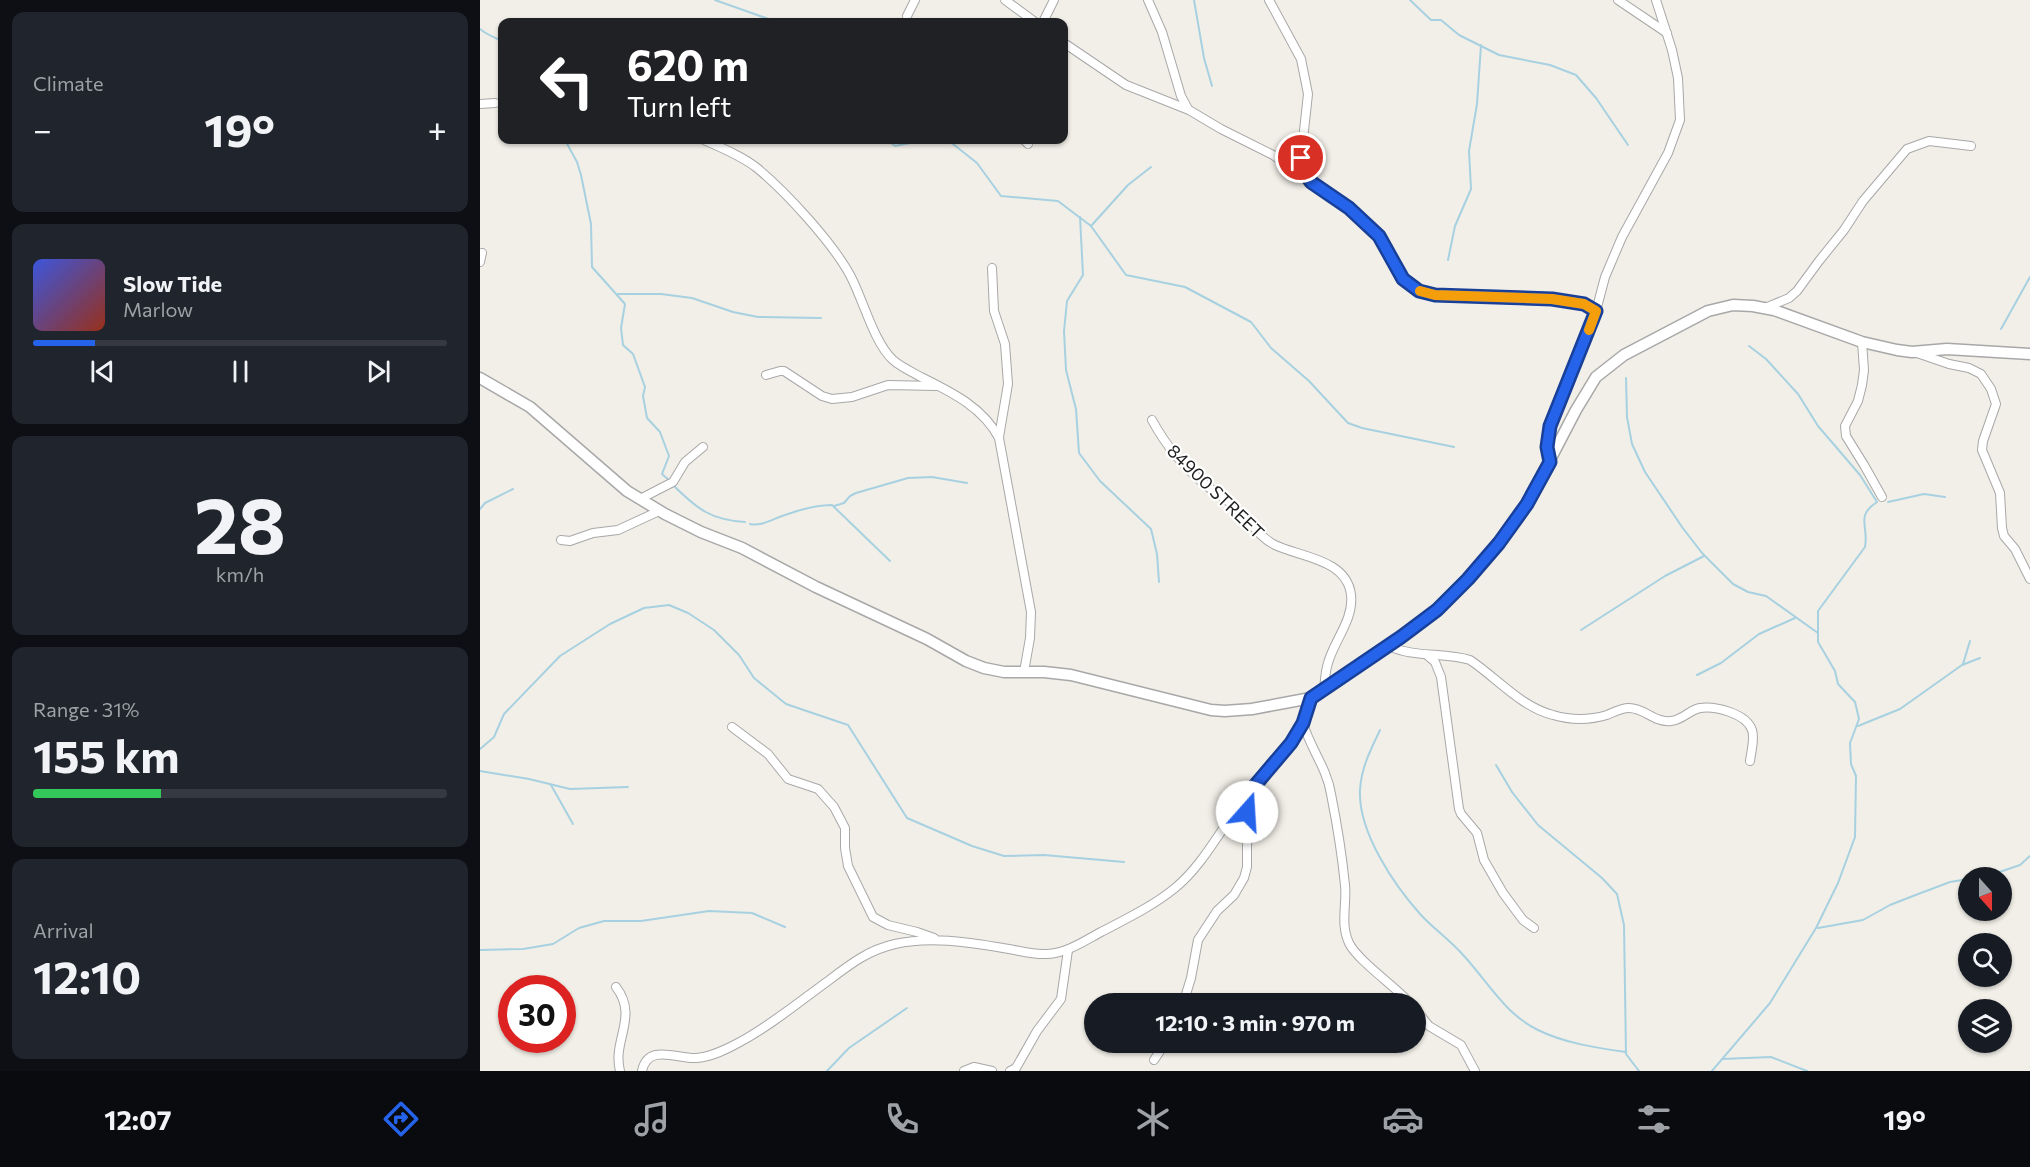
<!DOCTYPE html>
<html lang="en">
<head>
<meta charset="utf-8">
<style>
	:root { --surface:#171b24; --page:#20242c; --text:#f1f3f6; --muted:#9ea1a6; --line:#363941; --accent:#2563eb }
	body { margin:0; font-family:Commissioner,sans-serif; background:var(--page); color:var(--text); height:100vh; display:flex; flex-direction:column; font-size:22px; white-space:nowrap }
	* { box-sizing:border-box; margin:0 }
	p { font-size:20px; color:var(--muted) }
	.icon { flex:none; width:33px; height:33px; fill:none; stroke:currentColor; stroke-width:2; stroke-linecap:round; stroke-linejoin:round }
	.map { position:relative; flex:1; overflow:hidden }
	.panel { display:flex; flex-direction:column; gap:12px; padding:12px; background:#0d0f14; width:480px }
	.panel>* { flex:none }
	.hud { position:absolute; left:18px; top:18px; width:570px; height:126px; border-radius:12px; box-shadow:0 2px 4px #0004; background:#202124; color:#fff; overflow:hidden }
	.needle { width:39px; rotate:159deg }
	.tools { position:absolute; left:1478px; top:867px; display:grid; gap:12px }
	.tools a { display:grid; place-items:center; width:54px; height:54px; border-radius:50%; background:var(--surface); box-shadow:0 2px 4px #0004; font-size:30px }
	.speed { position:absolute; left:18px; top:975px; display:flex; gap:12px; font-size:30px; font-weight:700; text-align:center }
	.speed>* { display:grid; place-content:center; width:78px; height:78px; border-radius:50%; background:var(--surface); box-shadow:0 2px 4px #0004; line-height:1 }
	.speed .limit { border:9px solid #d22; background:#fff; color:#111 }
	.pin { position:absolute; display:grid; place-items:center; width:51px; height:51px; color:#fff; margin:-26px; border:3px solid #fff; border-radius:50%; box-shadow:0 2px 6px #0007 }
	.me { position:absolute; width:66px; margin:-33px; rotate:19deg; stroke-linejoin:round; filter:drop-shadow(0 0 4px #0008) }
	.turn { display:flex; align-items:center; gap:21px; height:126px; padding:0 30px; font-size:27px }
	.turn .icon { width:78px; height:78px; stroke-width:2.5 }
	.turn b { display:block; font-size:42px; line-height:51px }
	.big { font-size:45px; font-weight:700; line-height:1.1 }
	.panel .tile { flex:1; display:flex; flex-direction:column; justify-content:center; gap:9px; min-width:0; padding:0 21px; border-radius:12px; background:var(--page) }
	.panel .dial { align-items:center; gap:0 }
	.dial b { font-size:78px; line-height:1 }
	.song { display:flex; align-items:center; gap:18px }
	.cover { width:72px; height:72px; border-radius:9px; background:linear-gradient(135deg,hsl(230 70% 55%),hsl(10 70% 35%)) }
	.played { height:6px; border-radius:3px; background:linear-gradient(90deg,var(--accent) 15%,var(--line) 15%) }
	.keys { display:flex; justify-content:space-around; direction:ltr }
	.heat { display:flex; justify-content:space-between; align-items:center; font-size:33px; direction:ltr }
	.charge { height:9px; border-radius:4px; background:linear-gradient(90deg,#34c759 31%,var(--line) 0) }
	.trip { position:absolute; left:604px; top:993px; width:342px; height:60px; border-radius:30px; background:var(--surface); box-shadow:0 2px 4px #0004; font-weight:700; line-height:60px; text-align:center }
	.tabs { display:flex; height:96px; justify-content:space-around; align-items:center; background:#090b0e; color:var(--muted) }
	.tabs .icon { width:42px; height:42px }
	.tabs .on { color:var(--accent) }
	.tabs b { font-size:27px; color:var(--text) }
	main { display:flex; flex:1; min-height:0 }
	.map>svg:first-child { display:block }
</style>
</head>
<body>
<main>
<section class="panel">
<div class="tile"><p>Climate</p>
<div class="heat"><a>−</a><b class="big">19°</b><a>+</a></div>
</div>
<div class="tile">
<div class="song"><i class="cover"></i><div><b>Slow Tide</b><p>Marlow</p></div></div>
<div class="played"></div>
<div class="keys"><svg class="icon" aria-label="previous" viewBox="0 0 24 24"><path d="M18 5L8 12l10 7zM5 5v14"/></svg><svg class="icon" aria-label="pause" viewBox="0 0 24 24"><path d="M8 5v14M16 5v14"/></svg><svg class="icon" aria-label="next" viewBox="0 0 24 24"><path d="M6 5l10 7-10 7zM19 5v14"/></svg></div>
</div>
<div class="tile dial"><b>28</b><p>km/h</p></div>
<div class="tile"><p>Range · 31%</p><b class="big">155 km</b><div class="charge"></div></div>
<div class="tile"><p>Arrival</p><b class="big">12:10</b></div>
</section>
<div class="map">
<svg width="1550" height="1071" viewBox="0 0 1550 1071">
	<rect width="100%" height="100%" fill="#f2efe8"/>
	<g fill="none" stroke-linecap="round" stroke-linejoin="round">
		<g stroke="#a7d1e0" stroke-width="2">
			<polyline points="235,0 297,22"/>
			<polyline points="714,0 724,58 732,86"/>
			<polyline points="930,0 951,20 961,20 979,35 1019,55 1070,65 1096,75 1116,98 1148,145"/>
			<path d="M0 29C7 35 14 37 22 41"/>
			<polyline points="85,140 97,162 101,175 111,224 112,267 145,304 141,328 143,345 153,354 165,387 163,396 167,418 180,432 189,456 182,474 190,481"/>
			<polyline points="407,140 415,146 445,140"/>
			<polyline points="468,140 497,163 521,196 578,201 611,226 646,275 705,287 771,322 791,348 829,381 868,423 882,428 974,447"/>
			<polyline points="600,217 603,275 587,301 584,331 586,370 596,409 599,453 620,481 671,529 677,554 679,582"/>
			<polyline points="611,226 648,185 671,167"/>
			<polyline points="968,260 975,226 991,189 989,151 997,104 1001,45"/>
			<polyline points="138,294 181,294 212,298 253,312 278,317 341,318"/>
			<polyline points="1521,329 1550,277"/>
			<polyline points="1146,378 1147,417 1152,444 1165,472 1202,527 1222,553 1253,584 1268,592 1286,596 1338,633"/>
			<path d="M193 485C217 509 231 520 265 522"/>
			<polyline points="1408,502 1444,494 1465,497"/>
			<polyline points="354,506 364,503 370,496 376,493 428,478 452,477 487,483"/>
			<polyline points="0,509 5,503 33,489"/>
			<path d="M270 524C282 527 296 517 308 514 322 509 337 505 352 505L410 561"/>
			<polyline points="1101,630 1185,576 1224,556"/>
			<polyline points="1483,664 1490,641"/>
			<polyline points="1217,675 1241,663 1279,634 1315,618"/>
			<polyline points="1378,726 1420,709 1482,665 1500,658"/>
			<path d="M900 730C891 749 881 768 880 790 878 832 914 885 941 915 955 930 971 941 984 956 1008 982 1025 1014 1058 1030 1084 1043 1117 1048 1146 1052"/>
			<polyline points="0,749 14,737 24,714 80,656 130,624 164,608 189,605 208,613 234,630 259,655 274,678 306,704 368,725 427,818 492,846 524,856 564,855 644,862"/>
			<polyline points="1016,765 1032,792 1058,825 1122,878 1137,894 1144,925 1146,1054 1159,1071"/>
			<polyline points="0,771 49,779 90,789 148,787"/>
			<polyline points="71,785 93,824"/>
			<polyline points="1502,878 1540,865 1550,856"/>
			<polyline points="1338,928 1383,920 1410,905 1433,896 1470,882 1488,879"/>
			<polyline points="0,950 43,949 73,944 99,928 124,921 161,921 229,911 272,913 305,927"/>
			<polyline points="1242,1059 1291,1057 1327,1071"/>
			<polyline points="347,1071 369,1048 427,1008"/>
			<path d="M1232 1071 1290 1003 1336 928 1358 883 1375 837 1376 776 1371 764 1370 743 1379 719 1375 702 1358 684 1355 671 1338 642V611L1385 547C1389 526 1375 516 1397 502L1380 475 1338 426 1318 394 1286 359 1269 346"/>
		</g>
		<defs>
			<g id="minor">
				<polyline points="525,0 555,22"/>
				<polyline points="668,0 682,32 701,96 708,109"/>
				<polyline points="789,0 821,59 828,94 821,158 824,172 829,179"/>
				<polyline points="1138,0 1187,33"/>
				<polyline points="427,16 435,0"/>
				<polyline points="563,22 574,0"/>
				<polyline points="584,43 646,85 709,110 741,129 793,155 883,219 899,236 923,279 939,291 955,295 1072,299 1104,304 1116,311"/>
				<polyline points="0,104 15,103"/>
				<path d="M224 140C242 148 262 156 277 168 306 192 352 242 370 275 383 299 394 343 413 360 421 367 432 372 441 377 471 392 503 407 519 438L551 612 550 638 544 672"/>
				<polyline points="544,140 548,144"/>
				<polyline points="0,262 2,253"/>
				<polyline points="512,268 514,311 525,344 528,384 519,437"/>
				<polyline points="1285,308 1309,298 1317,291 1339,261 1364,230 1383,201 1427,149 1449,141 1491,146"/>
				<polyline points="1382,342 1384,370 1382,385 1378,401 1365,426 1366,436 1384,465 1402,497"/>
				<polyline points="1434,352 1469,364 1489,368 1501,374 1511,389 1516,404 1503,441 1502,450 1520,493 1522,528 1524,536 1535,549 1550,579"/>
				<polyline points="286,375 300,371 304,371 342,396 352,399 372,397 408,385 457,386"/>
				<path d="M672 420C686 446 703 467 727 486 736 493 747 499 756 508 769 520 779 537 795 545 820 557 867 559 871 595 874 619 854 641 848 663 845 672 845 681 844 690"/>
				<polyline points="1070,462 1067,447 1069,426 1116,311 1125,277 1142,237 1188,153 1200,120 1198,78 1192,50 1176,0"/>
				<polyline points="160,499 193,482 205,462 223,447"/>
				<polyline points="81,540 90,541 113,533 138,530 179,511"/>
				<path d="M909 646C935 658 963 652 990 660 1017 678 1041 707 1073 715 1090 720 1110 720 1127 715 1134 712 1141 708 1149 708 1165 708 1174 723 1191 721 1203 720 1209 710 1220 708 1235 706 1266 713 1272 730 1275 739 1271 752 1270 761"/>
				<polyline points="948,656 955,662 961,677 979,809 981,814 997,833 1004,860 1023,893 1043,920 1054,928"/>
				<path d="M823 723C830 748 847 768 851 794 857 824 862 855 865 885 867 905 860 924 869 943 877 960 916 987 931 1004"/>
				<polyline points="252,727 288,754 308,779 338,789 354,807 365,828 365,848 368,866 393,917 408,925 437,932 454,938"/>
				<path d="M136 987C159 1017 132 1040 140 1071"/>
				<polyline points="703,1004 711,978 718,940 737,911 754,895 764,878 767,867 767,796"/>
				<polyline points="936,1010 949,1026 981,1045 995,1071"/>
				<polyline points="674,1060 686,1042"/>
				<path d="M162 1071C168 1043 197 1059 216 1058 231 1057 245 1050 258 1043 290 1026 319 1002 348 981 369 965 388 950 415 944 449 936 488 942 523 948 538 950 552 955 567 954 587 953 604 941 621 932 646 919 673 906 695 888 723 865 740 830 762 802 782 776 808 754 823 724 827 716 829 706 831 698"/>
				<polyline points="484,1071 494,1067 512,1071"/>
				<polyline points="530,1071 536,1068 557,1031 581,999 588,950"/>
			</g>
			<polyline id="tertiary" points="0,378 50,407 147,491 185,514 221,532 262,548 336,587 447,639 486,661 504,668 524,672 564,672 591,675 731,710 745,711 772,709 831,698 934,628 957,610 988,579 1019,543 1047,504 1096,410 1116,377 1144,355 1228,311 1253,305 1273,306 1294,310 1382,342 1417,350 1432,352 1467,349 1550,354"/>
		</defs>
		<use href="#minor" stroke="#a8a8a8" stroke-width="10"/>
		<use href="#tertiary" stroke="#a8a8a8" stroke-width="13"/>
		<use href="#minor" stroke="#fff" stroke-width="8"/>
		<use href="#tertiary" stroke="#fff" stroke-width="10"/>
	</g>
	<g fill="none" stroke-linecap="round" stroke-linejoin="round">
		<defs>
			<polyline id="route" points="767,812 766,796 811,743 823,723 831,698 921,637 957,610 988,579 1019,543 1047,504 1070,462 1067,447 1070,426 1116,311 1104,304 1072,299 955,295 939,291 923,279 899,236 869,208 831,182 824,172 821,158"/>
		</defs>
		<use href="#route" stroke="#184099" stroke-width="15"/>
		<use href="#route" stroke="#2563eb" stroke-width="10"/>
		<polyline stroke="#f59e0b" stroke-width="10" points="940,291 955,295 1072,299 1104,304 1116,311 1109,330"/>
	</g>
	<g text-anchor="middle" dominant-baseline="central" stroke-width="4.5" stroke-linejoin="round" paint-order="stroke">
		<g font-size="18" fill="#212121" stroke="#fff">
			<text transform="translate(736 491) rotate(44)">84900 STREET</text>
		</g>
	</g>
</svg>
<div class="tools">
<a><svg class="needle" viewBox="-14 -14 28 28"><path d="M0-13l5 13h-10z" fill="#e53935"/><path d="M0 13l5-13h-10z" fill="#9ea1a6"/></svg></a>
<a><svg class="icon" aria-label="search" viewBox="0 0 24 24"><circle cx="10" cy="10" r="6"/><path d="M15 15l6 6"/></svg></a>
<a><svg class="icon" aria-label="layers" viewBox="0 0 24 24"><path d="M12 4l9 5-9 5-9-5zM3 14l9 5 9-5"/></svg></a>
</div>
<div class="speed"><div class="limit">30</div></div>
<div class="pin" style="left:821px;top:158px;background:#d93025"><svg class="icon" aria-label="arrive" viewBox="0 0 24 24"><path d="M6 21V4h12l-3 4 3 4H6"/></svg></div>
<svg class="me" style="left:767px;top:812px" viewBox="-20 -20 40 40"><circle r="19" fill="#fff"/><path d="M0-13L10 11 0 6-10 11z" fill="#2563eb"/></svg>
<div class="trip">12:10 · 3 min · 970 m</div>
<div class="hud">
<div class="turn"><svg class="icon" aria-label="left" viewBox="0 0 24 24"><path d="M17 20v-9H6M10 6l-5 5 5 5"/></svg><div><b>620 m</b>Turn left</div></div>
</div>
</div>
</main>
<nav class="tabs">
<b>12:07</b>
<svg class="icon on" aria-label="directions" viewBox="0 0 24 24"><path d="M12 3l9 9-9 9-9-9zM9 14v-3h6M13 9l2 2-2 2"/></svg>
<svg class="icon" aria-label="music" viewBox="0 0 24 24"><path d="M9 18V5l10-2v13"/><circle cx="6" cy="18" r="3"/><circle cx="16" cy="16" r="3"/></svg>
<svg class="icon" aria-label="phone" viewBox="0 0 24 24"><path d="M5 4h4l2 5-3 2q2 4 5 5l2-3 5 2v4C11 20 4 13 5 4z"/></svg>
<svg class="icon" aria-label="climate" viewBox="0 0 24 24"><path d="M12 3v18M4 7l16 10M4 17L20 7"/></svg>
<svg class="icon" aria-label="car" viewBox="0 0 24 24"><path d="M5 17H2v-5l4-1 3-4h7l3 4 3 1v5h-3M9 17h6M6 11h13"/><circle cx="7" cy="17" r="2"/><circle cx="17" cy="17" r="2"/></svg>
<svg class="icon" aria-label="filters" viewBox="0 0 24 24"><path d="M4 7h16M4 17h16"/><circle cx="9" cy="7" r="2"/><circle cx="15" cy="17" r="2"/></svg>
<b>19°</b>
</nav>
</body>
</html>
